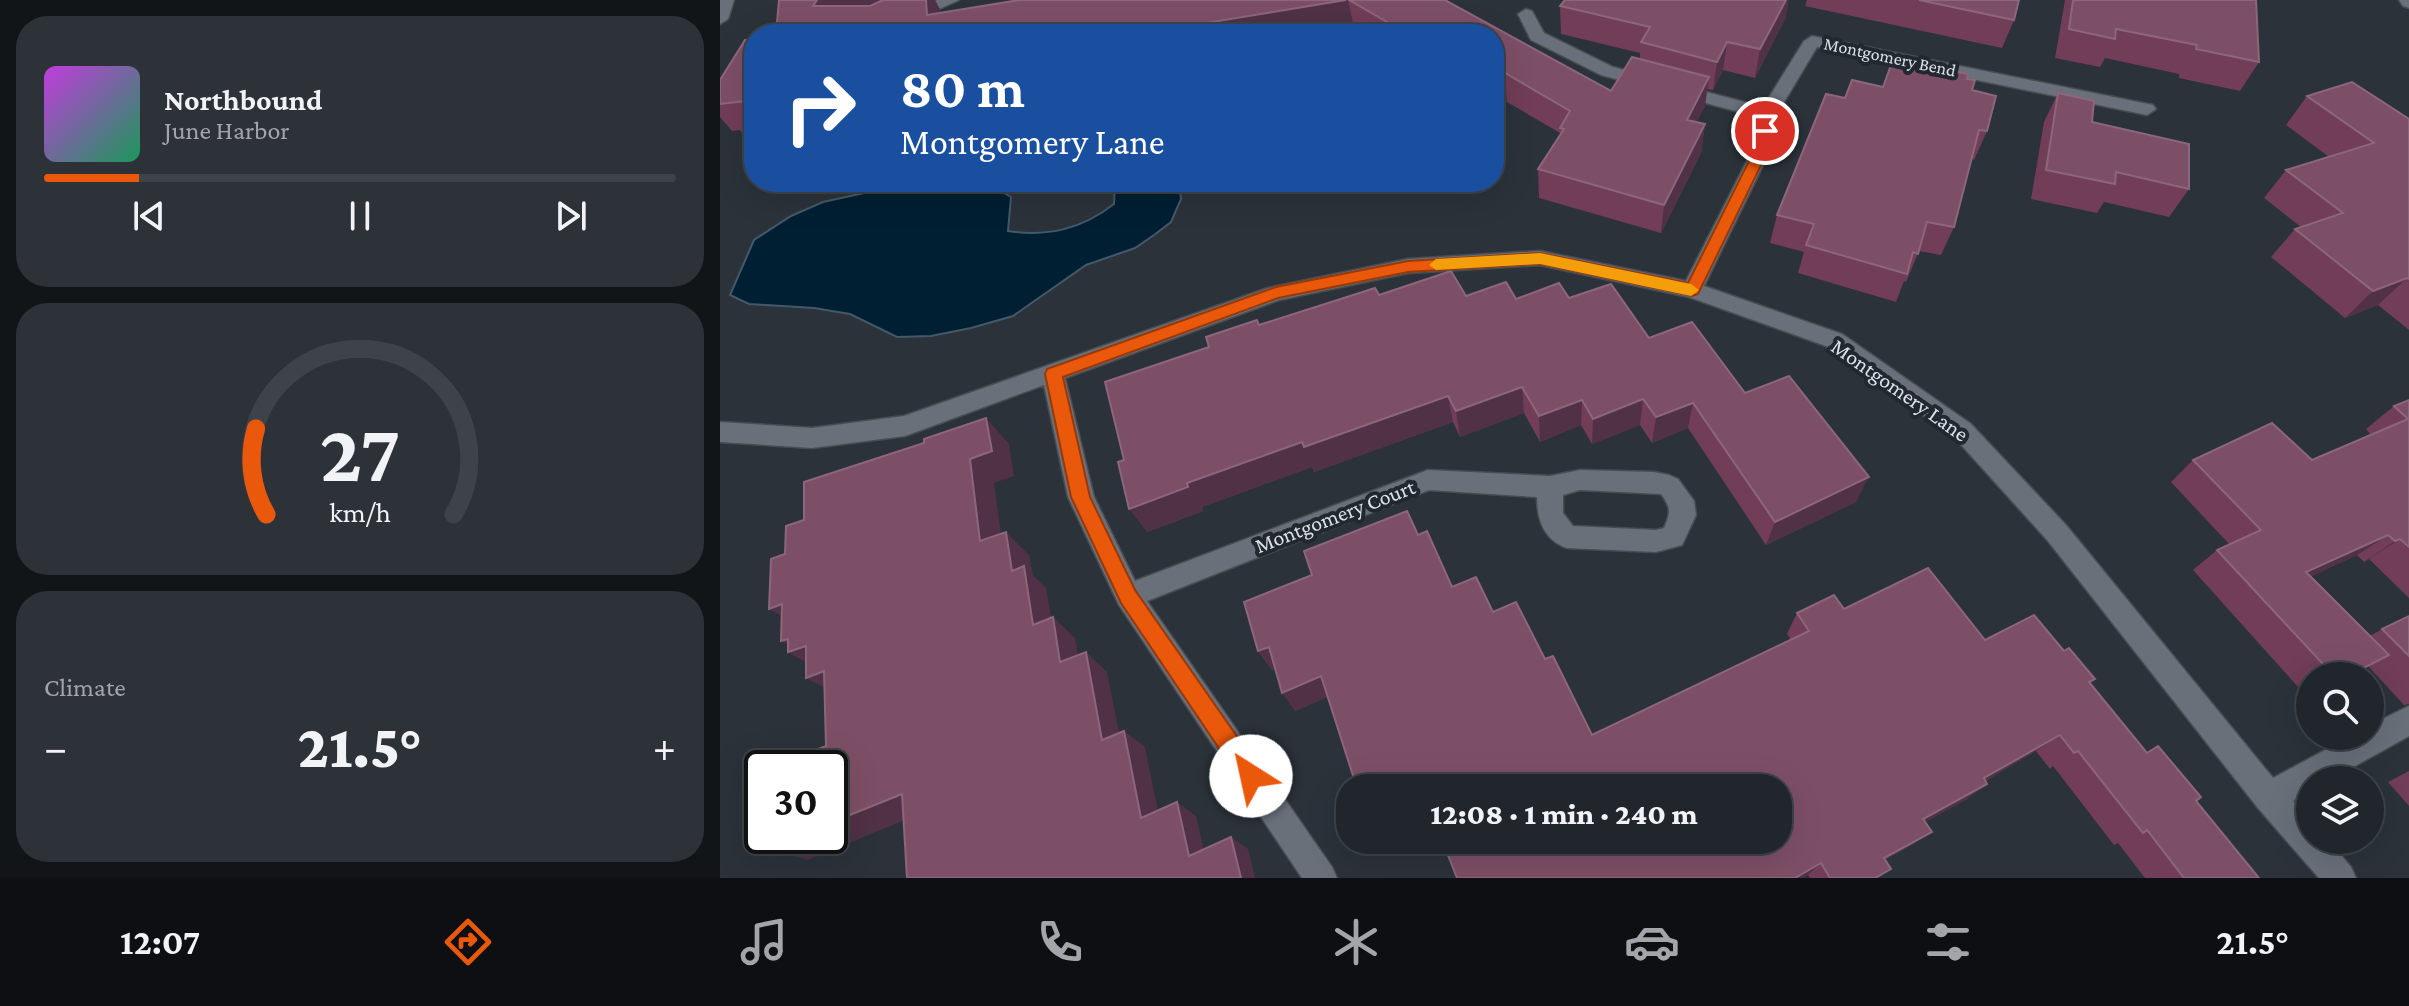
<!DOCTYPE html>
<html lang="en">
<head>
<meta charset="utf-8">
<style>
	:root { --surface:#20262c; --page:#2d3238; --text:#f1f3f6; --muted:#a2a5a9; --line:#3d4348; --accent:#ea580c }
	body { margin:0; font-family:"Crimson Pro",serif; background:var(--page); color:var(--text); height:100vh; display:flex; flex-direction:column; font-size:30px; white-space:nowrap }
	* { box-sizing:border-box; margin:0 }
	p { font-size:26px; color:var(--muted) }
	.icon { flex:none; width:44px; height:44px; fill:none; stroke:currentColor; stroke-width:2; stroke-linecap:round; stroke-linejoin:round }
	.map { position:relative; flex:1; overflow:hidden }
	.sheet { display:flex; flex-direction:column; gap:16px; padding:16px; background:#121518; width:720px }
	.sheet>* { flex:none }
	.guide { position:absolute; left:24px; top:24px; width:760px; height:168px; border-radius:32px; box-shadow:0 8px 32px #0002,0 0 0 2px var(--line); background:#1a4fa0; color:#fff; overflow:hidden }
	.fabs { position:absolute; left:1576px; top:662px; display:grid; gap:16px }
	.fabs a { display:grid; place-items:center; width:88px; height:88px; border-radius:50%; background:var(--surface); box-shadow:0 8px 32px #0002,0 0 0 2px var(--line); font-size:40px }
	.speed { position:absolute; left:24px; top:750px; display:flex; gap:16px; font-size:40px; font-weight:700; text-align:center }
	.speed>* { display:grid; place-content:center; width:104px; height:104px; border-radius:50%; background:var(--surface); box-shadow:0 8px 32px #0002,0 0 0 2px var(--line); line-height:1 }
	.speed .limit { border:4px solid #111; border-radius:12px; background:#fff; color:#111 }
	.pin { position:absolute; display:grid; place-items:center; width:68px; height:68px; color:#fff; margin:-34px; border:4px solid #fff; border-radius:50%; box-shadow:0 2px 8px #0007 }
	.me { position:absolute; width:88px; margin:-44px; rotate:325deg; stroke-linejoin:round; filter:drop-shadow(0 0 6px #0008) }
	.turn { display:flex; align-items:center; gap:28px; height:168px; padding:0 24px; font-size:36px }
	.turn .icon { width:104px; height:104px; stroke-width:2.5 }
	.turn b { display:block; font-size:56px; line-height:68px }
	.big { font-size:60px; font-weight:800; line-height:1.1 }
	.sheet .card { flex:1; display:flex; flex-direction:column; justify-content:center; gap:12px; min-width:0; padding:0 28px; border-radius:32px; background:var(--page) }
	.sheet .dial { align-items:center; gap:0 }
	.dial svg { height:208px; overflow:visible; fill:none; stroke:var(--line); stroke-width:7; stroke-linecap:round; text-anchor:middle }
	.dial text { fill:var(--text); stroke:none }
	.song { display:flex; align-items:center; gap:24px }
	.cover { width:96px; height:96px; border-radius:12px; background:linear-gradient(135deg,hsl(290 70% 55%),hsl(150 70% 35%)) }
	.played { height:8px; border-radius:4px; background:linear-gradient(90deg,var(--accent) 15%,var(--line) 15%) }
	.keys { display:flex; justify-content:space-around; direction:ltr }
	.heat { display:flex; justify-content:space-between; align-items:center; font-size:44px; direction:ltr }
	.trip { position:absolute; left:616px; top:774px; width:456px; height:80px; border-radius:32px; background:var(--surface); box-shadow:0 8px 32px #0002,0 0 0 2px var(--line); font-weight:800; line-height:80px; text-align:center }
	.dock { display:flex; height:128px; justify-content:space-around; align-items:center; background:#0d0f12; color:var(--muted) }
	.dock .icon { width:56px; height:56px }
	.dock .on { color:var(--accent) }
	.dock b { font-size:36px; color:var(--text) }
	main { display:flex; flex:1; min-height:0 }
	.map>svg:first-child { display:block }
</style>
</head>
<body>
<main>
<section class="sheet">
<div class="card">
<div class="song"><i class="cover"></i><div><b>Northbound</b><p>June Harbor</p></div></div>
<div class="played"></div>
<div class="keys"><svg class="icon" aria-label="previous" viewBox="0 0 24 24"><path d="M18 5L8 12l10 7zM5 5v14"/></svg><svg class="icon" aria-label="pause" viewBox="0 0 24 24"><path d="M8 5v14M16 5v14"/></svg><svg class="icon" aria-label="next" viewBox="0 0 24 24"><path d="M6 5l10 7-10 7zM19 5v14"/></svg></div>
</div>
<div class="card dial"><svg viewBox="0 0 100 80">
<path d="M14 69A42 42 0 1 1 86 69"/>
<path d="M14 69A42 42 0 0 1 10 36" stroke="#ea580c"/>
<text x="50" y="56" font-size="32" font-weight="700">27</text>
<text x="50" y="72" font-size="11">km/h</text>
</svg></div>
<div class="card"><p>Climate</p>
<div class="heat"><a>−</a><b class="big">21.5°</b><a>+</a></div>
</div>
</section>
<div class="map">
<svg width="1689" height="878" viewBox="0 0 1689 878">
	<rect width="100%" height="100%" fill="#2b323a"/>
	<path fill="#011f33" stroke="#435969" stroke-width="2" d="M395 182H459L461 199 451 222 434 235 415 248 366 265 293 316 251 328 211 336 177 337 130 314 94 308 29 304 10 295 34 240 71 216 103 202 158 190 240 184 270 185 291 197 288 231C328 237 362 229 394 204Z"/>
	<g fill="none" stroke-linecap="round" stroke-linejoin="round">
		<defs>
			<g id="minor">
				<polygon points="0,0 14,0 8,19 0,24"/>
				<polygon points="217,0 239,0 195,20 183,20 181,17"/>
				<polygon points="1679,0 1689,0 1689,8 1683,6"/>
				<path d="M806 9 812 11 824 33 893 67 1043 107 1084 41 1092 36 1433 105 1436 109 1427 115 1097 47 1057 114 1051 149 984 286 1122 334 1251 424 1346 525 1553 778 1631 736H1650V725L1689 706V736L1610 780H1590V791L1573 801 1590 820V840H1608L1631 867 1636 878H1599L1538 808 1328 541 1235 438 1106 346 969 297 820 265 688 273 559 300 345 378 374 497 415 581 708 470 830 476 860 470 934 472 949 475 958 479 974 501 976 515 962 545 936 552 847 548C824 540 817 520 817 497L709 490 427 601 612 867 617 878H582L399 605 348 497 324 385 185 436 92 448 0 442V422L92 428 184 416 548 288 688 259 820 251 966 281 1033 149 1038 117 881 75 811 40 798 14ZM860 490 941 494C951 507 951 513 944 528L936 530 853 526 843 513V495Z"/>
			</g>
		</defs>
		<use href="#minor" stroke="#484d54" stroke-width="3"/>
		<use href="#minor" fill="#69707a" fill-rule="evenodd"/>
	</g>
	<g fill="#713d57">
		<polygon points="299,0 725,0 891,91 920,59 920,53 841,34 840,6 1066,17 1035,78 1003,70 993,90 987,89 985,106 976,122 985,124 981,153 941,233 819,198 818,169 840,136 840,133 787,102 774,34 644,34 634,28 599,34 56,34 221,11 221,13"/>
		<polygon points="1087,0 1299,0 1294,20 1282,48 1085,6"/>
		<polygon points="1345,0 1536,0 1539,62 1520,91 1459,78 1459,74 1385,58 1380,67 1335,58"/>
		<polygon points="34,39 34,131 22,133 20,130 12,131 0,117 0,80"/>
		<polygon points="1247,79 1267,131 1254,160 1252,159 1234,227 1221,255 1199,251 1186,282 1184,281 1176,302 1078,273 1084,252 1050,243 1057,215 1125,98 1163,87"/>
		<polygon points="1338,93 1372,122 1469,189 1449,217 1384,202 1377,213 1311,199 1324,122"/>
		<polygon points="1587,96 1689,119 1689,330 1658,305 1625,318 1551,257 1575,229 1581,227 1544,198 1566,170 1609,157 1566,125"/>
		<polygon points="659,295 746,296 796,299 849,298 929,338 1025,393 1136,502 1046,545 968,428 932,443 920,425 872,444 861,425 820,442 804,413 740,437 733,422 594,472 592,467 482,507 483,511 427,532 404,460 489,347 539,325"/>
		<polygon points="1689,400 1689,598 1649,559 1644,562 1637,555 1590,577 1649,636 1689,616 1689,704 1684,705 1648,666 1629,676 1590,676 1590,696 1587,697 1473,570 1497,550 1509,544 1451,482 1473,460 1592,460 1651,435 1646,429 1674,406"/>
		<polygon points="698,535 732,587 773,612 825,659 872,735 1071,640 1067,634 1077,613 1124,609 1265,640 1370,683 1427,753 1476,801 1539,878 1425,878 1398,843 1394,845 1333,766 1330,769 1316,751 1265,781 1247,799 1205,822 1212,832 1193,844 1165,860 1171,869 1158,878 1090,878 1088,875 1082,878 737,878 1058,840 607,697 575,711 555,669 552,670 538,651"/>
		<polygon points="1689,771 1689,806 1668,782"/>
	</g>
	<g fill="#503145">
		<polygon points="97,0 215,0 221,11 223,34 93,6"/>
		<polygon points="628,0 634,28 599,34 448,34 492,22"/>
		<polygon points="1066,0 1069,0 1066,17 1035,78 1040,49"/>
		<polygon points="1007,42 1003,70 993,90 997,62"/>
		<polygon points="785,73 787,102 774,110 774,80"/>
		<polygon points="989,77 985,106 963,149 967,120"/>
		<polygon points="985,124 981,153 941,233 944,205"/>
		<polygon points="1687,278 1658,305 1625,318 1653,291"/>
		<polygon points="802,387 804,413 740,437 736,411"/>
		<polygon points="728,396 733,422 594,472 592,467 482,507 483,511 427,532 409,509 467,483 582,442"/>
		<polygon points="923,399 920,425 872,444 873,419"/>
		<polygon points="862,400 861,425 820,442 819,416"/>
		<polygon points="973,403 968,428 932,443 936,417"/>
		<polygon points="266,418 289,444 294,476 274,483 285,564 260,541 250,459"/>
		<polygon points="1149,477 1136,502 1046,545 1055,522"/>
		<polygon points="286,532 309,555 313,575 326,588 336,645 313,625 292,571"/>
		<polygon points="1668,535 1637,555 1558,592 1586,572"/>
		<polygon points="1680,539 1649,559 1644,562 1675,541"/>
		<polygon points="62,604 84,629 49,609"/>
		<polygon points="333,617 355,638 363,681 340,662"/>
		<polygon points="68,639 86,646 103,672 68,652 76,649 61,641"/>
		<polygon points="549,647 562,666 552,670 538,651"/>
		<polygon points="366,652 387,672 404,757 382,740"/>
		<polygon points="104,671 121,696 86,678"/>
		<polygon points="601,676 612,695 575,711 562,693"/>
		<polygon points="404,731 425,747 442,831 421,818"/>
		<polygon points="1340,735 1316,751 1243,793 1264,778"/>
		<polygon points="1267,784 1247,799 1186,832 1203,819"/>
		<polygon points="182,794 214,808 88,860 48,848 78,836 110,836 110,823"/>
		<polygon points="457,802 476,816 488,868 469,856"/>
		<polygon points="1212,832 1193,844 1148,870 1164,858"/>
		<polygon points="511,837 528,849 535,878 521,878"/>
		<polygon points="684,840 716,840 692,852"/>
		<polygon points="1101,863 1088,875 1082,878 1075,878"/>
	</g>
	<g fill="#7d4f66" stroke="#8c667a" stroke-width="2">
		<polygon points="59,0 97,0 93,6 150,6 163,0 206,0 207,15 299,0 626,0 492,22 472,26 473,29 448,34 56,34"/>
		<polygon points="629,0 725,0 891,91 912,57 989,77 967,120 985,124 944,205 818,169 844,129 840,128 850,111 785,73 774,80 774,34 688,34"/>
		<polygon points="845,0 1066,0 1040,49 1007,42 997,62 921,42 930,27 840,6"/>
		<polygon points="1199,0 1299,0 1294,20"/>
		<polygon points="1353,0 1536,0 1539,62 1476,49 1477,45 1396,29 1395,39 1349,29"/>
		<polygon points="34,39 34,100 0,104 0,80 25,40"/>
		<polygon points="1174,57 1248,74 1247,79 1255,80 1252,90 1276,96 1267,131 1259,130 1234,227 1207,222 1198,254 1193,252 1187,274 1086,245 1094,224 1057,215 1106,94 1125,98 1132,80 1163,87"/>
		<polygon points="1632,82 1689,119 1689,279 1687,278 1653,291 1575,229 1623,213 1566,170 1654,143 1587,96"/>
		<polygon points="1338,93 1374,101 1372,122 1469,144 1469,189 1396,172 1395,184 1326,170"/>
		<polygon points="731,271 746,296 786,282 796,299 839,283 849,298 891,284 929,338 972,322 1025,393 1069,376 1149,477 1055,522 973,403 936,417 923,399 873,419 862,400 819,416 802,387 736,411 728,396 584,447 582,442 467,483 468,487 409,509 398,462 404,460 385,382 489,347 486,337 537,320 539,325 655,288 659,295"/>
		<polygon points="1689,400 1689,547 1680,539 1675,541 1668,535 1586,572 1669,655 1628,676 1614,676 1497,550 1541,530 1473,460 1552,423 1592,460 1688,419 1674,406"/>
		<polygon points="266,418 272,451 250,459 260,541 286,532 292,571 304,566 313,625 333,617 340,662 366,652 382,740 404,731 421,818 457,802 469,856 511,837 521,878 187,878 182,794 110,823 110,768 50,768 106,746 104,671 86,678 86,646 68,652 68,639 61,641 62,604 49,609 51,559 65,554 66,526 84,520 84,482 204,443 204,439"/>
		<polygon points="687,511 698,535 707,531 732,587 756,577 773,612 796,602 825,659 833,656 872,735 1089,631 1077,613 1114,595 1124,609 1208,568 1265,640 1314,615 1344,651 1349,648 1375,679 1369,682 1427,753 1438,746 1481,797 1476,801 1539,878 1464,878 1427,830 1423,833 1358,751 1354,753 1340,735 1264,778 1267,784 1203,819 1212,832 1164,858 1171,869 1155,878 1110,878 1101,863 1075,878 737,878 722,840 1058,840 1058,788 637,788 601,676 562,693 549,647 538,651 524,602 592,575 584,551"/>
		<polygon points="1689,616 1689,656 1662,629"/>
		<polygon points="48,836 78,836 48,848"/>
	</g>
	<polygon fill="#ea580c" stroke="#983908" stroke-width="2" points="1045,127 1052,131 1049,149 978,294 972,296 820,264 688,272 558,298 343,377 370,497 415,590 539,768 542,776 539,784 531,787 523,784 401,603 351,497 325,374 327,369 556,287 688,261 820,253 968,283 1035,149 1038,131"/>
	<polygon fill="#f59e0b" points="820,253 971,284 979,290 971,296 820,264 716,270 709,265 716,259"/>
	<g text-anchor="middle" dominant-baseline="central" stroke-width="8" stroke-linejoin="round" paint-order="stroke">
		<g font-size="18" fill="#dde1e7" stroke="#222830">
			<text transform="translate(1170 57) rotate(12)">Montgomery Bend</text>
		</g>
		<g font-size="22" fill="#dde1e7" stroke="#222830">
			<text transform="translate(1180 390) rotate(35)">Montgomery Lane</text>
			<text transform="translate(615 516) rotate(-21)">Montgomery Court</text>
		</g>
	</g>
</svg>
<div class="fabs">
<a><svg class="icon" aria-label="search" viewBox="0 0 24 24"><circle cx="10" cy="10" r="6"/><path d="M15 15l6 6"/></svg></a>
<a><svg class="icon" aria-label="layers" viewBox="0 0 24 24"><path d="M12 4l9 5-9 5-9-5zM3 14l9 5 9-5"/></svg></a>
</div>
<div class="speed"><div class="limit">30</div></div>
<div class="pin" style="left:1045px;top:131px;background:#d93025"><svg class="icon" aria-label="arrive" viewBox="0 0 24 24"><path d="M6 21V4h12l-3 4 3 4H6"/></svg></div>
<svg class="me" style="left:531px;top:776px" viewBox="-20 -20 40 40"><circle r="19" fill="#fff"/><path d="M0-13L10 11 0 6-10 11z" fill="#ea580c"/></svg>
<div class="trip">12:08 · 1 min · 240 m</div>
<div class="guide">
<div class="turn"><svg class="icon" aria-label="right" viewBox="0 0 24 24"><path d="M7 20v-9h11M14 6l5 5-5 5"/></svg><div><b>80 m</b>Montgomery Lane</div></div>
</div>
</div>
</main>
<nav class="dock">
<b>12:07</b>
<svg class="icon on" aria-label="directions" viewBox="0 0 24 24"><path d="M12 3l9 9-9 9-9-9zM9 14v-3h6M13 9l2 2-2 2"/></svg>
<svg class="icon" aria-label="music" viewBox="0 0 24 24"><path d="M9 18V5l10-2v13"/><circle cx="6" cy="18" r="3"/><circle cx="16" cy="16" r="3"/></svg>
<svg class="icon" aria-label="phone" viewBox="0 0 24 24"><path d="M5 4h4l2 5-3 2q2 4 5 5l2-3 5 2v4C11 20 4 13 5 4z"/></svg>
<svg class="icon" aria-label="climate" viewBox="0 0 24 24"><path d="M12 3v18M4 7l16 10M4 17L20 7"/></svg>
<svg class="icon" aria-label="car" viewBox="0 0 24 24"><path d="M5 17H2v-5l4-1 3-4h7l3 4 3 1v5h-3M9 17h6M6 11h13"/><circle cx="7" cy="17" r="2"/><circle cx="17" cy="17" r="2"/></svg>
<svg class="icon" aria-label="filters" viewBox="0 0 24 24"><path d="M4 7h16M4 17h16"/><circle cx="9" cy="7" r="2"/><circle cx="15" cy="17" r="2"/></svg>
<b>21.5°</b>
</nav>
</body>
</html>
